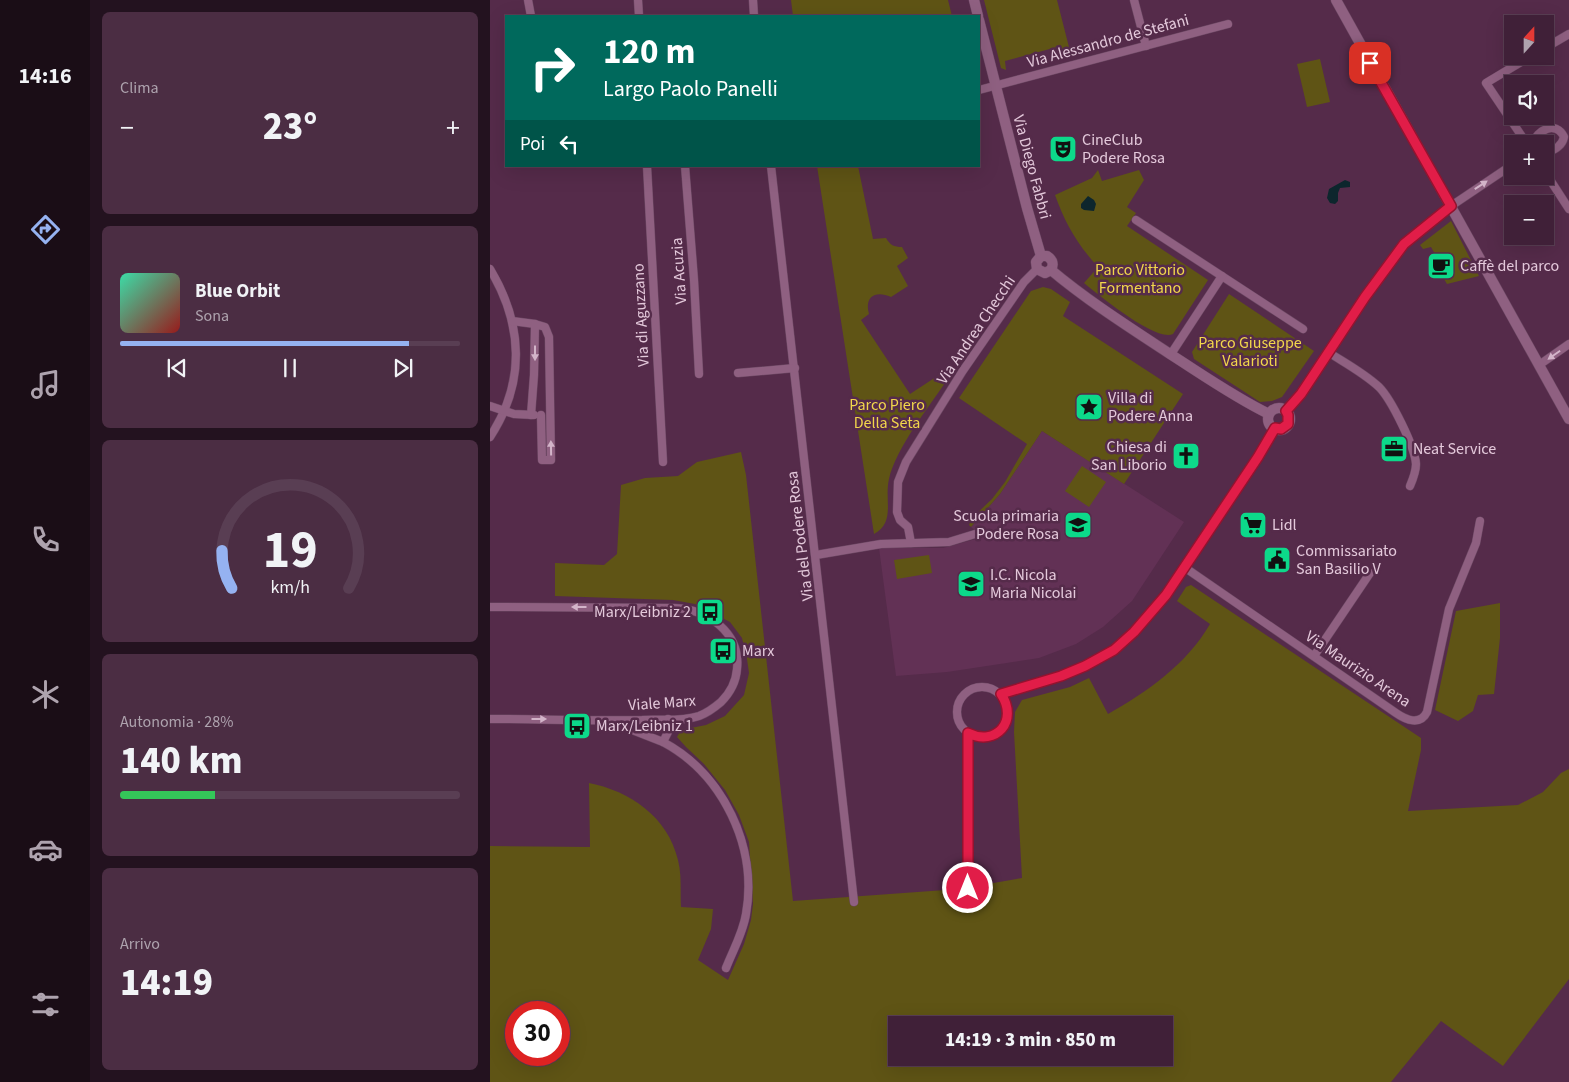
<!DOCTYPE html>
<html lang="it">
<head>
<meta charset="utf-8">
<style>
	:root { --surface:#402038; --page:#4b2d43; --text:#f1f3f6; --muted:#aea3ae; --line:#593e53; --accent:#95b2f1 }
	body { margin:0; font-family:"Source Sans 3",sans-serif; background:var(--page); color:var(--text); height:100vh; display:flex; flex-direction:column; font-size:19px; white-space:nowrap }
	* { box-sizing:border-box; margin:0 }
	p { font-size:16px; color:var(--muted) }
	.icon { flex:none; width:28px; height:28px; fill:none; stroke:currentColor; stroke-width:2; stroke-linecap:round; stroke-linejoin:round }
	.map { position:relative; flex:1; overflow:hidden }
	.panel { display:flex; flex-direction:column; gap:12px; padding:12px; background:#23121f; width:400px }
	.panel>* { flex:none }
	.top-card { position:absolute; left:15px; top:15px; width:475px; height:152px; border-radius:0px; box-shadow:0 5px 20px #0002,0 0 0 1px var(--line); background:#00695c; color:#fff; overflow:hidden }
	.needle { width:32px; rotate:21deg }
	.controls { position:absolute; left:1014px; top:15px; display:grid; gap:10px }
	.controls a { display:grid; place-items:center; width:50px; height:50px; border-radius:0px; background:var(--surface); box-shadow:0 5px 20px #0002,0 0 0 1px var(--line); font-size:25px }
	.speed { position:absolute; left:15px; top:1001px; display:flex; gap:10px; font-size:25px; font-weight:700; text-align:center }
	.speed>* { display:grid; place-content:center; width:65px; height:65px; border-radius:50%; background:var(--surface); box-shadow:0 5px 20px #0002,0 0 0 1px var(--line); line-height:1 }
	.speed .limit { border:8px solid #d22; background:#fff; color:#111 }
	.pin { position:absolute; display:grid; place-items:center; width:42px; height:42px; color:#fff; margin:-21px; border-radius:10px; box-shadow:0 2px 8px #0006 }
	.me { position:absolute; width:55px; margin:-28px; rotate:0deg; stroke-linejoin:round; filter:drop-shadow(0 0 4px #0008) }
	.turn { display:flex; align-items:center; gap:18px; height:105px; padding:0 15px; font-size:22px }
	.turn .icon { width:65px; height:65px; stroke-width:2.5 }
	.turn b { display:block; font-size:35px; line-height:42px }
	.then { display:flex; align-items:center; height:48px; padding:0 15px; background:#0003; gap:10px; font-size:19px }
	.big { font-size:38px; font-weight:800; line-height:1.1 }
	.panel .widget { flex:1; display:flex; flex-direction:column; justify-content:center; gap:8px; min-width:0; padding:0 18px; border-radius:8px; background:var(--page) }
	.panel .dial { align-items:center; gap:0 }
	.dial svg { height:130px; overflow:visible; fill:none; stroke:var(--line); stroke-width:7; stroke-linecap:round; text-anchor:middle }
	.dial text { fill:var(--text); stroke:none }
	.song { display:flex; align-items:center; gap:15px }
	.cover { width:60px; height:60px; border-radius:8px; background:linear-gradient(135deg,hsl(160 70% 55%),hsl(0 70% 35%)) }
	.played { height:5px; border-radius:2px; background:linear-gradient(90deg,var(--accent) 85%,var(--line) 85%) }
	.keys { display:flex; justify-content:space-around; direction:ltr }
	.heat { display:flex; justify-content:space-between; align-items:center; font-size:28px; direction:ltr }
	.charge { height:8px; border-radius:4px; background:linear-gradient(90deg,#34c759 28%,var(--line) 0) }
	.trip { position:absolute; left:398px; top:1016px; width:285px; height:50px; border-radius:0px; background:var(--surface); box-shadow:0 5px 20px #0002,0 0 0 1px var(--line); font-weight:800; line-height:50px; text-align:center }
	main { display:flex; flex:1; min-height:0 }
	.dock { display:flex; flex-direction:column; width:90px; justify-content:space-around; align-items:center; background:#1a0d16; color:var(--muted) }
	.dock .icon { width:35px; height:35px }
	.dock .selected { color:var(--accent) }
	.dock b { font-size:22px; color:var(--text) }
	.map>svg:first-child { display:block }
</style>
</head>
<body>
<main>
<nav class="dock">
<b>14:16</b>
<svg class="icon selected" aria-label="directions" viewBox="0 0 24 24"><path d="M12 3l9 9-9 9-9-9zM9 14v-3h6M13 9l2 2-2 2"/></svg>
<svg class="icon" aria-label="music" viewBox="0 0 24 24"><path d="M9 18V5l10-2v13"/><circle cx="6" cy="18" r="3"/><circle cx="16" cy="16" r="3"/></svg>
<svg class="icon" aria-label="phone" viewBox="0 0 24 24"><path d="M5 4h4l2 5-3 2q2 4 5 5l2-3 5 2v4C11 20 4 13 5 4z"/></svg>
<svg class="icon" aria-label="climate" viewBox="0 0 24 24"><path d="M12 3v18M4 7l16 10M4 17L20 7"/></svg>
<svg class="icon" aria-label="car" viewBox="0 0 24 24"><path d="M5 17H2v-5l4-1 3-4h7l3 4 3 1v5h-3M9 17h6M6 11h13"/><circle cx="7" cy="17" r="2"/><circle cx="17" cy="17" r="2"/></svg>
<svg class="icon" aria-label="filters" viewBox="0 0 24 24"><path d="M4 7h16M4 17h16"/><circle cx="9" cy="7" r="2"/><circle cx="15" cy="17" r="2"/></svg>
</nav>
<section class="panel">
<div class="widget"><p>Clima</p>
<div class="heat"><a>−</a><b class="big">23°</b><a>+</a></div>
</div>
<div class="widget">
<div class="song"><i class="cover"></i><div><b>Blue Orbit</b><p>Sona</p></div></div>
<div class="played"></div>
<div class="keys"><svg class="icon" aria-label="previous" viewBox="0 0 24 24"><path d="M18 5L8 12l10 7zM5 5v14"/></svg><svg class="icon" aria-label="pause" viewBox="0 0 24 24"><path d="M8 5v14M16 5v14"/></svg><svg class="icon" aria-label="next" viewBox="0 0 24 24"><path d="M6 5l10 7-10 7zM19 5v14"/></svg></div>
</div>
<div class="widget dial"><svg viewBox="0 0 100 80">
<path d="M14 69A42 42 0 1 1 86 69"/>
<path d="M14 69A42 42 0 0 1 8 46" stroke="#95b2f1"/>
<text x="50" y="56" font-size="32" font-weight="700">19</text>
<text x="50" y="72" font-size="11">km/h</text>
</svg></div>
<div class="widget"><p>Autonomia · 28%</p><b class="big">140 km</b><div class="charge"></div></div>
<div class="widget"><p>Arrivo</p><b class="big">14:19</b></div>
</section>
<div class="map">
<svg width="1079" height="1082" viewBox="0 0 1079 1082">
	<rect width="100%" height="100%" fill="#552b4a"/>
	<polygon fill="#623155" points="552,431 694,522 642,601 613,627 586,644 549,658 457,672 406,676 389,548 453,548 493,537 481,527 510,494"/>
	<g fill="#5f5415" fill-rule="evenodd">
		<polygon points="301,0 458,0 462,16 303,16"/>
		<polygon points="494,0 567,0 581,55 575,57 571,46 515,61 516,70 511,68"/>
		<polygon points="830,59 840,102 817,107 807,64"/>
		<path d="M327 166H368L383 239 396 238C400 245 404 247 412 247L418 258 407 266 418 286 401 297C386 290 374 296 379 314L371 320 420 394 452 373 457 380C439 407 406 448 399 479 394 500 406 522 384 534Z"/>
		<path d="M608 170 612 181 649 170 654 180 637 207 646 213 637 226 718 280 683 334C665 342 609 295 594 283L608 267C587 244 575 223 565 195L602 178Z"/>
		<polygon points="961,221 989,276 957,284 954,279 957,275 941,247 933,249 930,245"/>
		<polygon points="553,287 561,289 580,302 573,316 693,394 634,484 552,431 510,494 481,527 479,525 482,518 502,499 515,482 537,444 469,398 541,291"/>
		<polygon points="739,294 824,351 792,397 782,401 770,402 704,359 702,352"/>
		<path d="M251 452 256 475 303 901 469 889 532 878 524 732 525 712 532 700 580 687 599 678 618 714C657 692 697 664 720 624L687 601 696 587 701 585 931 738V750L918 811 1028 805 1053 792 1071 773 1079 769V979L1013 1066 951 1021 901 1082H0V846L100 847 99 783C140 791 178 817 188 860 192 875 190 892 191 907L223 909 221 929 208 960 238 980 254 944 261 920 263 904 259 842 249 815 235 790 214 764 196 747 187 737 191 730 216 725 235 716 254 695 259 673 257 659 252 638 240 622 205 604 183 600 65 596V563L114 565 127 554 131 485 155 478 188 476 207 462ZM26 1012H69V1055H26ZM406 1025H674V1058H406Z"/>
		<polygon points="592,466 616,482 599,507 575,491"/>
		<polygon points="439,555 442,573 407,579 404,560"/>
		<polygon points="1010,603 1010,638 1004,694 988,695 983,711 968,721 945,710 966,611"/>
	</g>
	<g fill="#0d262d">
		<polygon points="855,180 860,182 860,187 850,188 848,193 848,201 845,204 840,203 837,198 839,189"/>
		<polygon points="598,196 604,200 606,204 604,211 594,210 591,208 591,204"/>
	</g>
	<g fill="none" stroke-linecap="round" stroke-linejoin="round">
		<defs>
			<g id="minor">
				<polyline points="38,0 41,16"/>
				<polyline points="148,0 149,16"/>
				<polyline points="263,0 264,16"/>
				<polyline points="644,0 656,46"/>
				<polyline points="1055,48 1079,34"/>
				<polyline points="489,90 738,24"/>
				<polyline points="1037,144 996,83 1041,56"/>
				<path d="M1042 144C1047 130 1066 120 1074 137 1072 147 1063 150 1055 154"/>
				<polyline points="157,166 173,462"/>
				<polyline points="195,166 204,280 209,374"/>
				<polyline points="281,166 364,902"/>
				<polyline points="1055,172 1079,209"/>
				<polyline points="961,206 1022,165"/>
				<polyline points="646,220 813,329"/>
				<path d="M0 269C33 324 36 382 0 437"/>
				<polyline points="22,321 45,324"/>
				<path d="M838 352C855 363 874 373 889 387 901 399 925 447 926 464 926 472 923 479 920 486"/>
				<polyline points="681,354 732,276"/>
				<polyline points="1049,365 1079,344"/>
				<polyline points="248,373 305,368"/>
				<polyline points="0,406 24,414 44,415"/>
				<polyline points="41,415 44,375 45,324 55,327 59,337 61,460 52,460 51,415"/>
				<polyline points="421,543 418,527 410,520 407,512 408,482 416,462 472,372 534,282 547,269"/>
				<polyline points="326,555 391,544 459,542 485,534"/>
				<path d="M694 567 906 713C916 720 930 726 937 712L959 609 986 543 990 521"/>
				<path d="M0 607 184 608C218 609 251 633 247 669 246 682 240 693 231 702 224 708 217 713 209 716 191 722 170 719 152 720 101 721 51 719 0 719"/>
				<polyline points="824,656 880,573"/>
				<circle cx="492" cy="712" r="25"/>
				<polyline points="511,694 571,676 595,666 624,650 644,632 676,595 768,457 785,429"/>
				<polyline points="122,722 173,742 178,732 178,719"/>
				<polyline points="478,733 478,888"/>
				<path d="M173 742C233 774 268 847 256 914 253 933 243 950 236 968"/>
			</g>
			<g id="tertiary">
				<polyline points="484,0 488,16"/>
				<polyline points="846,0 1079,419"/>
				<polyline points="489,20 537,208 551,256"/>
				<polyline points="551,256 546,262 547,269 555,273 561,270"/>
				<path d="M551 256H557C563 260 564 264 561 270"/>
				<path d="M561 270C598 301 639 327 680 354 713 375 744 397 779 414"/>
				<circle cx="789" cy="419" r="11"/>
				<polyline points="796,411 811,394 875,297 914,244 961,206"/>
			</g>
		</defs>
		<use href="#minor" stroke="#6c4863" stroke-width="9"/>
		<use href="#tertiary" stroke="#6c4863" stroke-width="11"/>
		<use href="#minor" stroke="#8f6081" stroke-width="8"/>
		<use href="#tertiary" stroke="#8f6081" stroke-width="10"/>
	</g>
	<defs><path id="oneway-solid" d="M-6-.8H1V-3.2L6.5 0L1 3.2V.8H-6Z" transform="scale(1.25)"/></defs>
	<g fill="#d3b4c9">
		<use href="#oneway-solid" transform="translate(991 185) rotate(-33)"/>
		<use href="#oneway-solid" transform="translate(45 353) rotate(90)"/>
		<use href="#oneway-solid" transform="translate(1064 355) rotate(145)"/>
		<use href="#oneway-solid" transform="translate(61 448) rotate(-91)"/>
		<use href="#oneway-solid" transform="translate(89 607) rotate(-180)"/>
		<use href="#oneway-solid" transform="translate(49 719)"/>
	</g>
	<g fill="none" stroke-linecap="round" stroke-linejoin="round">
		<defs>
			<path id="route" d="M478 888V733C506 747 529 721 511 694L571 676 595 666 624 650 644 632 676 595 768 457 785 428 791 429 798 424V415L796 411 811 394 875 297 914 244 961 206 880 63"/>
		</defs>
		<use href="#route" stroke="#92132f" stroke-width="12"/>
		<use href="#route" stroke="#e11d48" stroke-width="9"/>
	</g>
	<defs>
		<symbol id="theatre-square" viewBox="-11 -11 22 22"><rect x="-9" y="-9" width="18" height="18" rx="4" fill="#0cd98a" stroke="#552b4a"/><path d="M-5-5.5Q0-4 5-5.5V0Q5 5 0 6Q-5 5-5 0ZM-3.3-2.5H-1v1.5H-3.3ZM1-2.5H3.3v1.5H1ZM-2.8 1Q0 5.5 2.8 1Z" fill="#111"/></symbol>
		<symbol id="cafe-square" viewBox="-11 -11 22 22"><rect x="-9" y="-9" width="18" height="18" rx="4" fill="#0cd98a" stroke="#552b4a"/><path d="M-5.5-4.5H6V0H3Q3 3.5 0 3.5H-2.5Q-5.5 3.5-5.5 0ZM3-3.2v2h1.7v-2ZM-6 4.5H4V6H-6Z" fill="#111"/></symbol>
		<symbol id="sight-square" viewBox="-11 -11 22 22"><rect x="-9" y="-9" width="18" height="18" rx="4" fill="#0cd98a" stroke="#552b4a"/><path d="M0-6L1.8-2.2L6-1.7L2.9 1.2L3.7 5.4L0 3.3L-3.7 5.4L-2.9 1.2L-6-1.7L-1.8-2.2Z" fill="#111"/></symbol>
		<symbol id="office-square" viewBox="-11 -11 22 22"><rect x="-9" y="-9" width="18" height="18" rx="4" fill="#0cd98a" stroke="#552b4a"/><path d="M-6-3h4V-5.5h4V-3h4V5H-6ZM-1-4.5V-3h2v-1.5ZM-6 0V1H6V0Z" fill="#111"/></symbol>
		<symbol id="church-square" viewBox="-11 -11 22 22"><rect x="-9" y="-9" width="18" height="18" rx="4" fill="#0cd98a" stroke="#552b4a"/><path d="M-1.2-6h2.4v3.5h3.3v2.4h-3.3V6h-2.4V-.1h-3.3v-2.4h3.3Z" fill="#111"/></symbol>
		<symbol id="school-square" viewBox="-11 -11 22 22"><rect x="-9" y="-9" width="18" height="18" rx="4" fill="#0cd98a" stroke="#552b4a"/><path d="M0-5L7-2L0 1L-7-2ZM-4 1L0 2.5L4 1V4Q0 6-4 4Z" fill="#111"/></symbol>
		<symbol id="supermarket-square" viewBox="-11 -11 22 22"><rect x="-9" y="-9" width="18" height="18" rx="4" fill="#0cd98a" stroke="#552b4a"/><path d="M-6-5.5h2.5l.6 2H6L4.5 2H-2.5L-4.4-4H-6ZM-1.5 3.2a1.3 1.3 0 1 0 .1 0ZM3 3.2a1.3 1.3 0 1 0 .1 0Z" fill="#111"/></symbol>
		<symbol id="civic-square" viewBox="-11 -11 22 22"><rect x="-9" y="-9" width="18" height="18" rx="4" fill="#0cd98a" stroke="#552b4a"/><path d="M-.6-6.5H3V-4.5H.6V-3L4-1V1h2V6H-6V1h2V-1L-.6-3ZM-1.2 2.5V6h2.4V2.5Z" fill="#111"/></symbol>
		<symbol id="bus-square" viewBox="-11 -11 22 22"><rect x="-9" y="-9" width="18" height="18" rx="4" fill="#0cd98a" stroke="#552b4a"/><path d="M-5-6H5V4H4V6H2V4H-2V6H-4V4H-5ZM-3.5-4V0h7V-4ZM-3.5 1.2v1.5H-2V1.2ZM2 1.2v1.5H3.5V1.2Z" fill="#111"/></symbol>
	</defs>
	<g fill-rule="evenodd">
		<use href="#theatre-square" x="557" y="133" width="32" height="32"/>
		<use href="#cafe-square" x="935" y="250" width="32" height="32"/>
		<use href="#sight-square" x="583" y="391" width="32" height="32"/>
		<use href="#office-square" x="888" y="433" width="32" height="32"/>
		<use href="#church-square" x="680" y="440" width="32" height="32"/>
		<use href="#school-square" x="572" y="509" width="32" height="32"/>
		<use href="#supermarket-square" x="747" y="509" width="32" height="32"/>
		<use href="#civic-square" x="771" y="544" width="32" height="32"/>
		<use href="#school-square" x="465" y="568" width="32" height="32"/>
		<use href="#bus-square" x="204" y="596" width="32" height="32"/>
		<use href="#bus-square" x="217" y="635" width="32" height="32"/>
		<use href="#bus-square" x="71" y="710" width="32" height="32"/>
	</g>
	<g text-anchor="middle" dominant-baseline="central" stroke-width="5" stroke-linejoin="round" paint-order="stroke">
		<g font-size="16" fill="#e4c9db" stroke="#552b4a">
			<text transform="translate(618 41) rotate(-15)">Via Alessandro de Stefani</text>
			<text transform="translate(542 167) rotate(75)">Via Diego Fabbri</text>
			<text transform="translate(189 271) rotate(-94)">Via Acuzia</text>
			<text transform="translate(151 315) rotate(-93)">Via di Aguzzano</text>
			<text transform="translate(486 330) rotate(-56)">Via Andrea Checchi</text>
			<text transform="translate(310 536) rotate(-97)">Via del Podere Rosa</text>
			<text transform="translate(868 669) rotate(34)">Via Maurizio Arena</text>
			<text transform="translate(172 703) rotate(-4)">Viale Marx</text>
		</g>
		<g font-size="16" fill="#e4c9db" stroke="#552b4a" text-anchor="start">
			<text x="592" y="140">CineClub<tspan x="592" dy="18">Podere Rosa</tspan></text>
			<text x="970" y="266">Caffè del parco</text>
			<text x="618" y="398">Villa di<tspan x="618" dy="18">Podere Anna</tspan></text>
			<text x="677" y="447" text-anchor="end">Chiesa di<tspan x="677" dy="18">San Liborio</tspan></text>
			<text x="923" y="449">Neat Service</text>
			<text x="569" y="516" text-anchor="end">Scuola primaria<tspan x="569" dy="18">Podere Rosa</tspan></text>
			<text x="782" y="525">Lidl</text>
			<text x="806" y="551">Commissariato<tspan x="806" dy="18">San Basilio V</tspan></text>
			<text x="500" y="575">I.C. Nicola<tspan x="500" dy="18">Maria Nicolai</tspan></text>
			<text x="201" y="612" text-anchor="end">Marx/Leibniz 2</text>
			<text x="252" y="651">Marx</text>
			<text x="106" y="726">Marx/Leibniz 1</text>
		</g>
		<g font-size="16" fill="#f2d74b" stroke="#552b4a">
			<text x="650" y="270">Parco Vittorio<tspan x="650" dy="18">Formentano</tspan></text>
			<text x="760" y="343">Parco Giuseppe<tspan x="760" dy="18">Valarioti</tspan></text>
			<text x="397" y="405">Parco Piero<tspan x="397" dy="18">Della Seta</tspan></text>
		</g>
	</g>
</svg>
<div class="controls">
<a><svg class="needle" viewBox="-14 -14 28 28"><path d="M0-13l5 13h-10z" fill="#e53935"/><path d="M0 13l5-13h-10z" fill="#aea3ae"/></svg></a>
<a><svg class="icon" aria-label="sound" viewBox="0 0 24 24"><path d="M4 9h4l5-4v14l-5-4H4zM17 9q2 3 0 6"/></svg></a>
<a>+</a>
<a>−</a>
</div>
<div class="speed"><div class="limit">30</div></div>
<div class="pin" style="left:880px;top:63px;background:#d93025"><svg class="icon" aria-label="arrive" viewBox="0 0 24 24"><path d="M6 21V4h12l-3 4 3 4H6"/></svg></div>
<svg class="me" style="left:478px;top:888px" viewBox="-20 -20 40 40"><circle r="17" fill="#e11d48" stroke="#fff" stroke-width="3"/><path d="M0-11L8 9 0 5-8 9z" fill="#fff"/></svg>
<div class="trip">14:19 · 3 min · 850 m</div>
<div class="top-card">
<div class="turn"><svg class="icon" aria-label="right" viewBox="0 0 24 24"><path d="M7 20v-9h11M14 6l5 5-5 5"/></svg><div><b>120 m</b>Largo Paolo Panelli</div></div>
<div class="then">Poi<svg class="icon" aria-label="left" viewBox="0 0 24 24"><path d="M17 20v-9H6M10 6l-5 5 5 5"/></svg></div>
</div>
</div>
</main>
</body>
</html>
